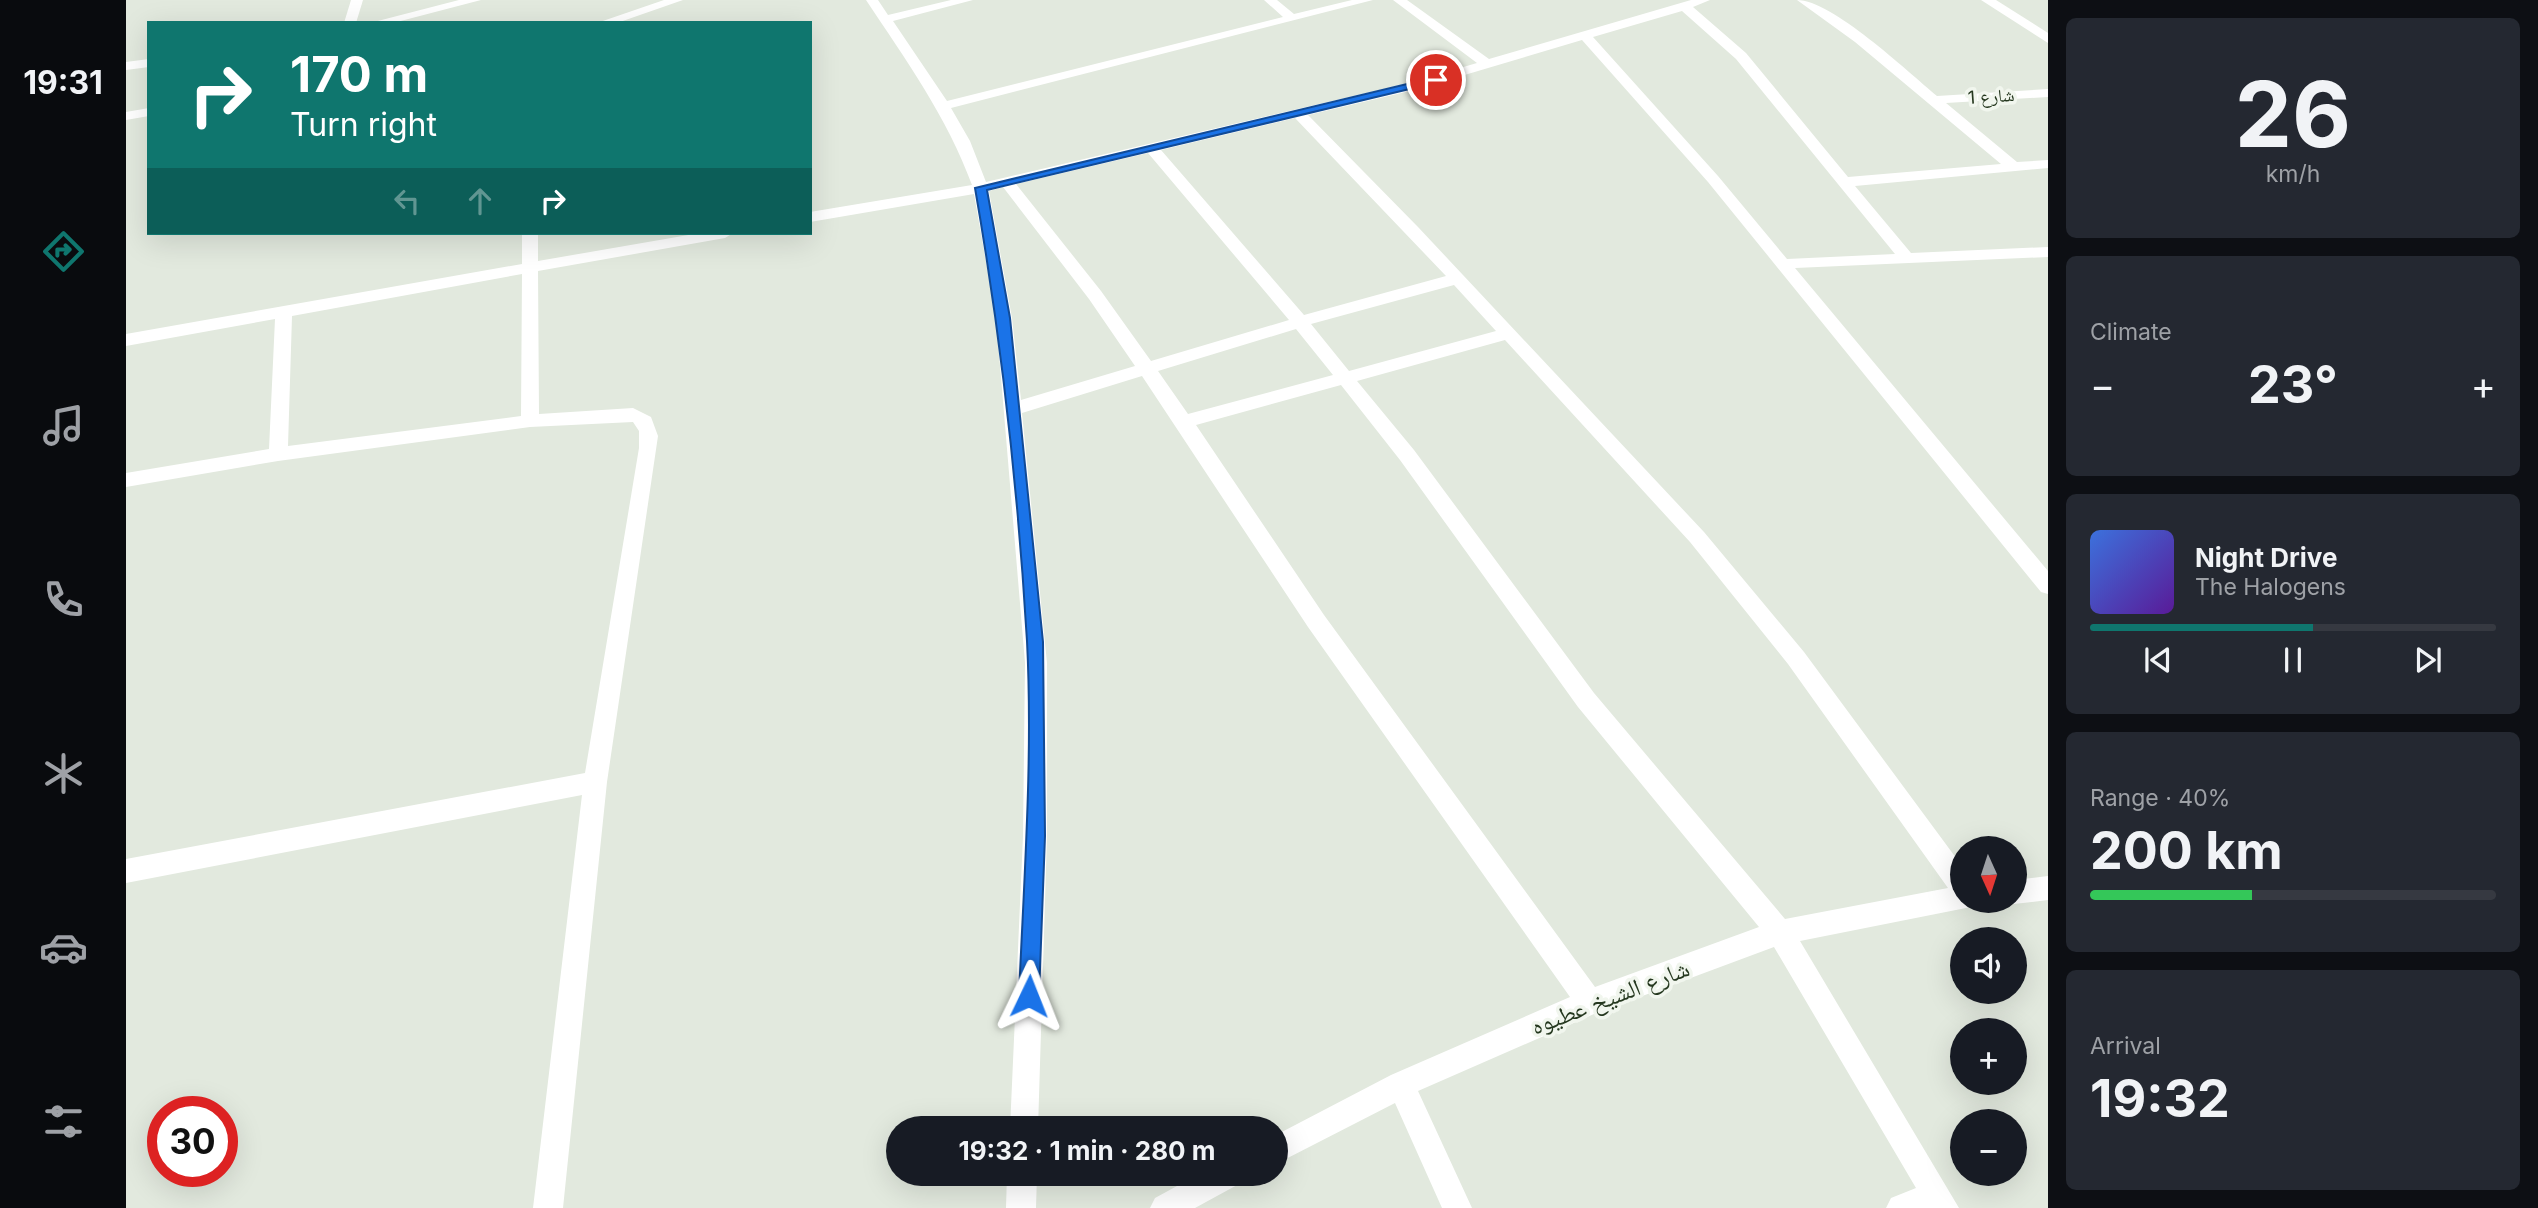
<!DOCTYPE html>
<html lang="en">
<head>
<meta charset="utf-8">
<style>
	:root { --surface:#171b24; --page:#242831; --text:#f1f3f6; --muted:#9ea1a6; --line:#363941; --accent:#0f766e }
	body { margin:0; font-family:Inter,"Noto Naskh Arabic",sans-serif; background:var(--page); color:var(--text); height:100vh; display:flex; flex-direction:column; font-size:26px; white-space:nowrap }
	* { box-sizing:border-box; margin:0 }
	p { font-size:23px; color:var(--muted) }
	.icon { flex:none; width:38px; height:38px; fill:none; stroke:currentColor; stroke-width:2; stroke-linecap:round; stroke-linejoin:round }
	.map { position:relative; flex:1; overflow:hidden }
	.side { display:flex; flex-direction:column; gap:18px; padding:18px; background:#0d0f14; width:490px }
	.side>* { flex:none }
	.top-card { position:absolute; left:21px; top:21px; width:665px; height:214px; border-radius:0px; box-shadow:0 7px 28px #0002; background:#0f766e; color:#fff; overflow:hidden }
	.needle { width:46px; rotate:177deg }
	.buttons { position:absolute; left:1824px; top:836px; display:grid; gap:14px }
	.buttons a { display:grid; place-items:center; width:77px; height:77px; border-radius:50%; background:var(--surface); box-shadow:0 7px 28px #0002; font-size:35px }
	.speed { position:absolute; left:21px; top:1096px; display:flex; gap:14px; font-size:35px; font-weight:700; text-align:center }
	.speed>* { display:grid; place-content:center; width:91px; height:91px; border-radius:50%; background:var(--surface); box-shadow:0 7px 28px #0002; line-height:1 }
	.speed .limit { border:10px solid #d22; background:#fff; color:#111 }
	.pin { position:absolute; display:grid; place-items:center; width:60px; height:60px; color:#fff; margin:-30px; border:4px solid #fff; border-radius:50%; box-shadow:0 2px 7px #0007 }
	.me { position:absolute; width:77px; margin:-38px; rotate:2deg; stroke-linejoin:round; filter:drop-shadow(0 0 5px #0008) }
	.turn { display:flex; align-items:center; gap:24px; height:147px; padding:0 28px; font-size:32px }
	.turn .icon { width:91px; height:91px; stroke-width:2.5 }
	.turn b { display:block; font-size:49px; line-height:60px }
	.lanes { display:flex; align-items:center; height:66px; padding:0 28px; background:#0003; justify-content:center; gap:35px; direction:ltr }
	.lanes .off { opacity:.35 }
	.big { font-size:52px; font-weight:700; line-height:1.1 }
	.side .widget { flex:1; display:flex; flex-direction:column; justify-content:center; gap:10px; min-width:0; padding:0 24px; border-radius:10px; background:var(--page) }
	.side .dial { align-items:center; gap:0 }
	.dial b { font-size:91px; line-height:1 }
	.song { display:flex; align-items:center; gap:21px }
	.cover { width:84px; height:84px; border-radius:10px; background:linear-gradient(135deg,hsl(220 70% 55%),hsl(270 70% 35%)) }
	.played { height:7px; border-radius:4px; background:linear-gradient(90deg,var(--accent) 55%,var(--line) 55%) }
	.keys { display:flex; justify-content:space-around; direction:ltr }
	.heat { display:flex; justify-content:space-between; align-items:center; font-size:38px; direction:ltr }
	.charge { height:10px; border-radius:5px; background:linear-gradient(90deg,#34c759 40%,var(--line) 0) }
	.trip { position:absolute; left:760px; top:1116px; width:402px; height:70px; border-radius:35px; background:var(--surface); box-shadow:0 7px 28px #0002; font-weight:700; line-height:70px; text-align:center }
	main { display:flex; flex:1; min-height:0 }
	.tabs { display:flex; flex-direction:column; width:126px; justify-content:space-around; align-items:center; background:#090b0e; color:var(--muted) }
	.tabs .icon { width:49px; height:49px }
	.tabs .current { color:var(--accent) }
	.tabs b { font-size:32px; color:var(--text) }
	.map>svg:first-child { display:block }
</style>
</head>
<body>
<main>
<nav class="tabs">
<b>19:31</b>
<svg class="icon current" aria-label="directions" viewBox="0 0 24 24"><path d="M12 3l9 9-9 9-9-9zM9 14v-3h6M13 9l2 2-2 2"/></svg>
<svg class="icon" aria-label="music" viewBox="0 0 24 24"><path d="M9 18V5l10-2v13"/><circle cx="6" cy="18" r="3"/><circle cx="16" cy="16" r="3"/></svg>
<svg class="icon" aria-label="phone" viewBox="0 0 24 24"><path d="M5 4h4l2 5-3 2q2 4 5 5l2-3 5 2v4C11 20 4 13 5 4z"/></svg>
<svg class="icon" aria-label="climate" viewBox="0 0 24 24"><path d="M12 3v18M4 7l16 10M4 17L20 7"/></svg>
<svg class="icon" aria-label="car" viewBox="0 0 24 24"><path d="M5 17H2v-5l4-1 3-4h7l3 4 3 1v5h-3M9 17h6M6 11h13"/><circle cx="7" cy="17" r="2"/><circle cx="17" cy="17" r="2"/></svg>
<svg class="icon" aria-label="filters" viewBox="0 0 24 24"><path d="M4 7h16M4 17h16"/><circle cx="9" cy="7" r="2"/><circle cx="15" cy="17" r="2"/></svg>
</nav>
<div class="map">
<svg width="1922" height="1208" viewBox="0 0 1922 1208">
	<rect width="100%" height="100%" fill="#e2e9de"/>
	<g fill="none" stroke-linecap="round" stroke-linejoin="round">
		<g fill="#fff" fill-rule="evenodd">
			<polygon points="225,0 237,0 230,23 218,23"/>
			<polygon points="333,0 355,0 267,23 244,23"/>
			<polygon points="538,0 557,0 491,23 471,23"/>
			<path d="M740 0H752L762 15 825 0H847L767 21 821 101 1157 17 1138 0H1151L1168 14 1226 0H1247L825 108 844 141 860 182 1279 84 1351 63 1267 0H1281L1363 59 1565 0H1584L1567 7 1620 53 1722 177 1875 164 1729 42 1671 0C1706 0 1781 71 1811 96L1922 89V97L1820 103 1891 162 1922 160V168L1729 186 1785 253 1922 247V257L1669 268 1922 571V594L1915 592 1582 182 1456 40 1288 90 1182 115 1292 227 1578 532 1678 652 1836 866V901H1847L1845 907 1674 941 1833 1208H1760L1765 1198 1790 1188 1648 947 1468 1014 1292 1091 1346 1208H1316L1269 1103 1150 1164V1135L1265 1075 1444 997 1182 627 1016 376 896 413 921 663V836L912 1129H884L897 836 899 663 870 318 848 194 684 222V212L846 185C821 117 780 60 740 0ZM1556 11 1610 59 1769 254 1661 259 1592 176 1467 37ZM1169 118 1320 276 1178 315 1035 150ZM1022 153 1163 320 1025 361 975 291 890 184ZM877 187 963 299 1009 366 895 400 886 318 863 191ZM1328 285 1370 331 1223 371 1185 324ZM1170 329 1207 375 1062 414 1032 371ZM1379 340 1564 542 1662 664 1822 888 1659 919 1468 693 1288 450 1231 381ZM1215 385 1274 460 1452 707 1633 927 1469 987 1198 615 1070 425Z"/>
			<polygon points="1855,0 1870,0 1922,33 1922,43"/>
			<polygon points="23,59 23,67 0,70 0,62"/>
			<polygon points="23,108 23,116 0,120 0,112"/>
			<path d="M396 233H412V261L574 233H607L599 238 412 271 413 414 507 408 525 417 532 436 481 782 437 1208H407L456 795 0 883V859L459 773 513 448V431L507 422 404 427 152 461 0 487V473L143 449 149 319 0 346V334L396 264ZM396 274 395 416 162 446 166 316Z"/>
			<polygon points="1922,876 1922,900 1888,904 1881,901 1888,901 1888,880"/>
			<polygon points="881,1174 911,1174 910,1208 880,1208"/>
			<polygon points="1073,1174 1117,1174 1113,1184 1069,1208 1024,1208 1029,1198"/>
		</g>
	</g>
	<path fill="#1a73e8" stroke="#114b97" stroke-width="2" d="M1310 77 1313 78V82L861 190 884 318 917 642 919 836 913 996 910 1003 903 1006 896 1003 893 996C898 878 907 758 901 641 892 489 875 337 849 188Z"/>
	<g text-anchor="middle" dominant-baseline="central" stroke-width="7" stroke-linejoin="round" paint-order="stroke">
		<g font-size="18" fill="#25381f" stroke="#f1f6ee">
			<text transform="translate(1865 96) rotate(-4)">شارع 1</text>
		</g>
		<g font-size="24" fill="#25381f" stroke="#f1f6ee">
			<text transform="translate(1484 997) rotate(-21)">شارع الشيخ عطيوه</text>
		</g>
	</g>
</svg>
<div class="buttons">
<a><svg class="needle" viewBox="-14 -14 28 28"><path d="M0-13l5 13h-10z" fill="#e53935"/><path d="M0 13l5-13h-10z" fill="#9ea1a6"/></svg></a>
<a><svg class="icon" aria-label="sound" viewBox="0 0 24 24"><path d="M4 9h4l5-4v14l-5-4H4zM17 9q2 3 0 6"/></svg></a>
<a>+</a>
<a>−</a>
</div>
<div class="speed"><div class="limit">30</div></div>
<div class="pin" style="left:1310px;top:80px;background:#d93025"><svg class="icon" aria-label="arrive" viewBox="0 0 24 24"><path d="M6 21V4h12l-3 4 3 4H6"/></svg></div>
<svg class="me" style="left:903px;top:996px" viewBox="-20 -20 40 40"><path d="M0-17L14 15 0 8-14 15z" fill="#1a73e8" stroke="#fff" stroke-width="4"/></svg>
<div class="trip">19:32 · 1 min · 280 m</div>
<div class="top-card">
<div class="turn"><svg class="icon" aria-label="right" viewBox="0 0 24 24"><path d="M7 20v-9h11M14 6l5 5-5 5"/></svg><div><b>170 m</b>Turn right</div></div>
<div class="lanes"><svg class="icon off" aria-label="left" viewBox="0 0 24 24"><path d="M17 20v-9H6M10 6l-5 5 5 5"/></svg><svg class="icon off" aria-label="ahead" viewBox="0 0 24 24"><path d="M12 20V5M6 11l6-6 6 6"/></svg><svg class="icon" aria-label="right" viewBox="0 0 24 24"><path d="M7 20v-9h11M14 6l5 5-5 5"/></svg></div>
</div>
</div>
<section class="side">
<div class="widget dial"><b>26</b><p>km/h</p></div>
<div class="widget"><p>Climate</p>
<div class="heat"><a>−</a><b class="big">23°</b><a>+</a></div>
</div>
<div class="widget">
<div class="song"><i class="cover"></i><div><b>Night Drive</b><p>The Halogens</p></div></div>
<div class="played"></div>
<div class="keys"><svg class="icon" aria-label="previous" viewBox="0 0 24 24"><path d="M18 5L8 12l10 7zM5 5v14"/></svg><svg class="icon" aria-label="pause" viewBox="0 0 24 24"><path d="M8 5v14M16 5v14"/></svg><svg class="icon" aria-label="next" viewBox="0 0 24 24"><path d="M6 5l10 7-10 7zM19 5v14"/></svg></div>
</div>
<div class="widget"><p>Range · 40%</p><b class="big">200 km</b><div class="charge"></div></div>
<div class="widget"><p>Arrival</p><b class="big">19:32</b></div>
</section>
</main>
</body>
</html>
